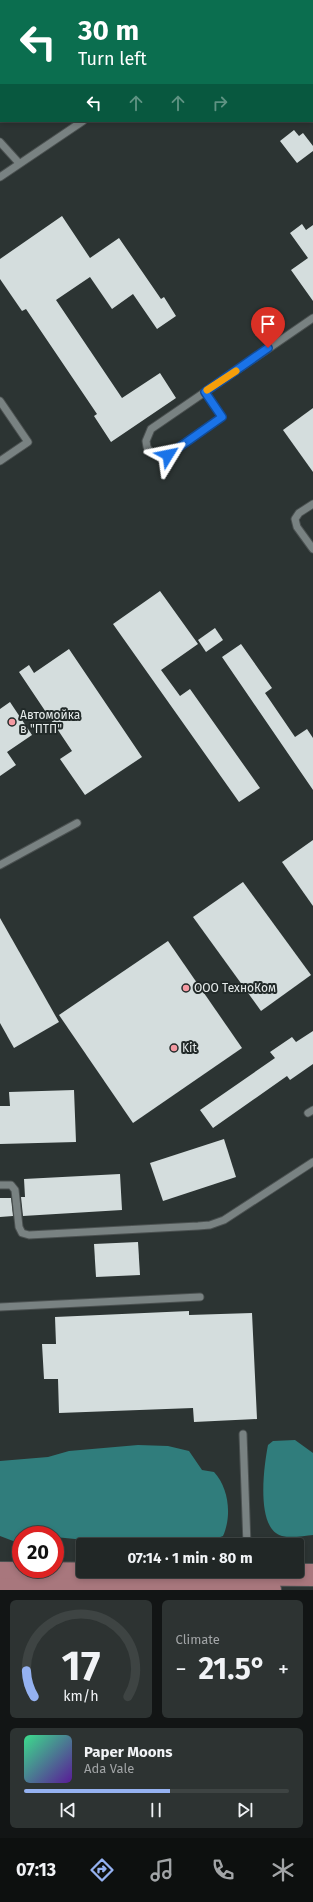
<!DOCTYPE html>
<html lang="en">
<head>
<meta charset="utf-8">
<style>
	:root { --surface:#212726; --page:#2d3332; --text:#f1f3f6; --muted:#a2a5a7; --line:#3e4443; --accent:#95b2f1 }
	body { margin:0; font-family:"Fira Sans",sans-serif; background:var(--page); color:var(--text); height:100vh; display:flex; flex-direction:column; font-size:15px; white-space:nowrap }
	* { box-sizing:border-box; margin:0 }
	p { font-size:13px; color:var(--muted) }
	.icon { flex:none; width:22px; height:22px; fill:none; stroke:currentColor; stroke-width:2; stroke-linecap:round; stroke-linejoin:round }
	.map { position:relative; height:1590px; overflow:hidden }
	.side { display:flex; flex-direction:column; gap:10px; padding:10px; background:#121515; flex:1 }
	.side>* { flex:none }
	.top-card { position:absolute; left:0px; top:0px; width:313px; height:122px; box-shadow:0 2px 6px #0003,0 0 0 1px var(--line); background:#0b6e4f; color:#fff; overflow:hidden }
	.speed { position:absolute; left:12px; top:1526px; display:flex; gap:8px; font-size:20px; font-weight:700; text-align:center }
	.speed>* { display:grid; place-content:center; width:52px; height:52px; border-radius:50%; background:var(--surface); box-shadow:0 2px 6px #0003,0 0 0 1px var(--line); line-height:1 }
	.speed .limit { border:6px solid #d22; background:#fff; color:#111 }
	.pin { position:absolute; display:grid; place-items:center; width:34px; height:34px; color:#fff; margin:-41px -17px; border-radius:50% 50% 50% 0; rotate:-45deg; box-shadow:0 0 4px #0007 }
	.pin .icon { rotate:45deg }
	.me { position:absolute; width:44px; margin:-22px; rotate:55deg; stroke-linejoin:round; filter:drop-shadow(0 0 3px #0008) }
	.turn { display:flex; align-items:center; gap:14px; height:84px; padding:0 12px; font-size:18px }
	.turn .icon { width:52px; height:52px; stroke-width:2.5 }
	.turn b { display:block; font-size:28px; line-height:34px }
	.lanes { display:flex; align-items:center; height:38px; padding:0 12px; background:#0003; justify-content:center; gap:20px; direction:ltr }
	.lanes .off { opacity:.35 }
	.big { font-size:30px; font-weight:700; line-height:1.1 }
	.side .tile { flex:1; display:flex; flex-direction:column; justify-content:center; gap:6px; min-width:0; padding:0 14px; border-radius:6px; background:var(--page) }
	.side .dial { align-items:center; gap:0 }
	.dial svg { height:104px; overflow:visible; fill:none; stroke:var(--line); stroke-width:7; stroke-linecap:round; text-anchor:middle }
	.dial text { fill:var(--text); stroke:none }
	.song { display:flex; align-items:center; gap:12px }
	.cover { width:48px; height:48px; border-radius:6px; background:linear-gradient(135deg,hsl(150 70% 55%),hsl(270 70% 35%)) }
	.played { height:4px; border-radius:2px; background:linear-gradient(90deg,var(--accent) 55%,var(--line) 55%) }
	.keys { display:flex; justify-content:space-around; direction:ltr }
	.heat { display:flex; justify-content:space-between; align-items:center; font-size:22px; direction:ltr }
	.side .tiles { flex:1; display:grid; gap:10px; grid-template-columns:1fr 1fr }
	.tile:last-child { grid-column:span 2 }
	.trip { position:absolute; left:76px; top:1538px; width:228px; height:40px; border-radius:4px; background:var(--surface); box-shadow:0 2px 6px #0003,0 0 0 1px var(--line); font-weight:700; line-height:40px; text-align:center }
	.menu { display:flex; height:64px; justify-content:space-around; align-items:center; background:#0d100f; color:var(--muted) }
	.menu .icon { width:28px; height:28px }
	.menu .current { color:var(--accent) }
	.menu b { font-size:18px; color:var(--text) }
	.map>svg:first-child { display:block }
</style>
</head>
<body>
<div class="map">
<svg width="313" height="1590" viewBox="0 0 313 1590">
	<rect width="100%" height="100%" fill="#2c3433"/>
	<g fill="#307d7c">
		<path d="M295 1440 313 1453V1535C304 1536 291 1538 282 1536 255 1529 264 1465 268 1445L273 1441Z"/>
		<path d="M138 1445 168 1446 189 1451 202 1470 214 1472C229 1488 232 1516 223 1536L209 1541 196 1542 117 1540 95 1541 55 1537V1535H21V1544L0 1536V1461L48 1457 69 1451Z"/>
	</g>
	<g fill="#d4dddd">
		<polygon points="294,130 299,136 303,133 313,146 313,151 297,163 280,141"/>
		<polygon points="62,216 90,258 119,238 161,299 164,297 176,316 157,329 133,294 112,309 90,277 56,300 122,398 160,373 176,398 111,442 94,416 97,414 26,309 22,311 0,279 0,259"/>
		<polygon points="302,224 306,230 313,225 313,301 291,270 308,258 290,233"/>
		<polygon points="313,408 313,472 283,430"/>
		<polygon points="160,591 198,644 161,670 180,696 190,689 260,788 239,802 113,624"/>
		<polygon points="215,628 223,640 206,652 198,640"/>
		<polygon points="241,644 272,688 265,693 295,737 307,729 313,738 313,790 222,657"/>
		<polygon points="69,649 142,757 85,795 60,759 72,751 19,672 29,665 34,673"/>
		<polygon points="10,702 32,735 7,752 16,765 0,776 0,709"/>
		<polygon points="313,840 313,906 282,862"/>
		<polygon points="243,882 311,975 261,1011 193,917"/>
		<polygon points="0,918 59,1022 14,1048 0,1023"/>
		<polygon points="168,941 242,1048 133,1123 59,1015"/>
		<polygon points="313,1031 313,1064 290,1080 287,1076 213,1128 200,1110 275,1058 270,1052 292,1037 296,1042"/>
		<polygon points="74,1090 76,1142 0,1144 0,1106 10,1106 9,1092"/>
		<polygon points="224,1139 236,1177 163,1201 150,1163"/>
		<polygon points="120,1174 122,1210 23,1216 21,1197 25,1197 24,1179"/>
		<polygon points="0,1198 11,1198 13,1216 0,1217"/>
		<polygon points="138,1242 140,1275 96,1277 94,1244"/>
		<polygon points="189,1311 189,1315 252,1313 257,1419 194,1422 193,1408 59,1413 58,1379 44,1379 42,1344 56,1344 55,1317"/>
	</g>
	<g fill="none" stroke-linecap="round" stroke-linejoin="round">
		<defs>
			<g id="service">
				<polyline points="262,1 264,0"/>
				<polyline points="0,142 19,163"/>
				<polyline points="0,177 83,121"/>
				<polyline points="205,392 222,417 168,455 159,456 151,453 147,447 146,441 151,429 313,318"/>
				<polyline points="0,401 28,442 0,461"/>
				<polyline points="313,504 299,513 295,519 297,527 313,549"/>
				<polyline points="0,865 77,823"/>
				<polyline points="308,1113 313,1110"/>
				<polyline points="0,1185 11,1185 15,1190 19,1227 22,1233 29,1235 198,1226 210,1225 224,1220 313,1162"/>
				<polyline points="0,1307 200,1297"/>
				<polyline points="243,1434 247,1545"/>
			</g>
			<g id="primary">
				<polyline points="0,1573 313,1575"/>
				<polyline points="0,1589 270,1590"/>
			</g>
		</defs>
		<use href="#service" stroke="#4b5151" stroke-width="9"/>
		<use href="#primary" stroke="#4b5151" stroke-width="24"/>
		<use href="#service" stroke="#798282" stroke-width="7"/>
		<use href="#primary" stroke="#a8777d" stroke-width="22"/>
	</g>
	<g fill="none" stroke-linecap="round" stroke-linejoin="round">
		<defs>
			<polyline id="route" points="168,455 222,417 205,392 268,348"/>
		</defs>
		<use href="#route" stroke="#114b97" stroke-width="10"/>
		<use href="#route" stroke="#1a73e8" stroke-width="7"/>
		<polyline stroke="#f59e0b" stroke-width="7" points="207,390 236,371"/>
	</g>
	<g fill="#f49aa2" stroke="#222a29" stroke-width="1.5">
		<circle cx="12" cy="722" r="4"/>
		<circle cx="186" cy="988" r="4"/>
		<circle cx="174" cy="1048" r="4"/>
	</g>
	<g text-anchor="middle" dominant-baseline="central" stroke-width="4" stroke-linejoin="round" paint-order="stroke">
		<g font-size="12" fill="#e6ebeb" stroke="#222a29" text-anchor="start">
			<text x="20" y="715">Автомойка<tspan x="20" dy="14">в "ПТП"</tspan></text>
			<text x="194" y="988">ООО ТехноКом</text>
			<text x="182" y="1048">Kit</text>
		</g>
	</g>
</svg>
<div class="speed"><div class="limit">20</div></div>
<div class="pin" style="left:268px;top:348px;background:#d93025"><svg class="icon" aria-label="arrive" viewBox="0 0 24 24"><path d="M6 21V4h12l-3 4 3 4H6"/></svg></div>
<svg class="me" style="left:168px;top:455px" viewBox="-20 -20 40 40"><path d="M0-17L14 15 0 8-14 15z" fill="#1a73e8" stroke="#fff" stroke-width="4"/></svg>
<div class="trip">07:14 · 1 min · 80 m</div>
<div class="top-card">
<div class="turn"><svg class="icon" aria-label="left" viewBox="0 0 24 24"><path d="M17 20v-9H6M10 6l-5 5 5 5"/></svg><div><b>30 m</b>Turn left</div></div>
<div class="lanes"><svg class="icon" aria-label="left" viewBox="0 0 24 24"><path d="M17 20v-9H6M10 6l-5 5 5 5"/></svg><svg class="icon off" aria-label="ahead" viewBox="0 0 24 24"><path d="M12 20V5M6 11l6-6 6 6"/></svg><svg class="icon off" aria-label="ahead" viewBox="0 0 24 24"><path d="M12 20V5M6 11l6-6 6 6"/></svg><svg class="icon off" aria-label="right" viewBox="0 0 24 24"><path d="M7 20v-9h11M14 6l5 5-5 5"/></svg></div>
</div>
</div>
<section class="side">
<div class="tiles">
<div class="tile dial"><svg viewBox="0 0 100 80">
<path d="M14 69A42 42 0 1 1 86 69"/>
<path d="M14 69A42 42 0 0 1 8 49" stroke="#95b2f1"/>
<text x="50" y="56" font-size="32" font-weight="700">17</text>
<text x="50" y="72" font-size="11">km/h</text>
</svg></div>
<div class="tile"><p>Climate</p>
<div class="heat"><a>−</a><b class="big">21.5°</b><a>+</a></div>
</div>
<div class="tile">
<div class="song"><i class="cover"></i><div><b>Paper Moons</b><p>Ada Vale</p></div></div>
<div class="played"></div>
<div class="keys"><svg class="icon" aria-label="previous" viewBox="0 0 24 24"><path d="M18 5L8 12l10 7zM5 5v14"/></svg><svg class="icon" aria-label="pause" viewBox="0 0 24 24"><path d="M8 5v14M16 5v14"/></svg><svg class="icon" aria-label="next" viewBox="0 0 24 24"><path d="M6 5l10 7-10 7zM19 5v14"/></svg></div>
</div>
</div>
</section>
<nav class="menu">
<b>07:13</b>
<svg class="icon current" aria-label="directions" viewBox="0 0 24 24"><path d="M12 3l9 9-9 9-9-9zM9 14v-3h6M13 9l2 2-2 2"/></svg>
<svg class="icon" aria-label="music" viewBox="0 0 24 24"><path d="M9 18V5l10-2v13"/><circle cx="6" cy="18" r="3"/><circle cx="16" cy="16" r="3"/></svg>
<svg class="icon" aria-label="phone" viewBox="0 0 24 24"><path d="M5 4h4l2 5-3 2q2 4 5 5l2-3 5 2v4C11 20 4 13 5 4z"/></svg>
<svg class="icon" aria-label="climate" viewBox="0 0 24 24"><path d="M12 3v18M4 7l16 10M4 17L20 7"/></svg>
</nav>
</body>
</html>
